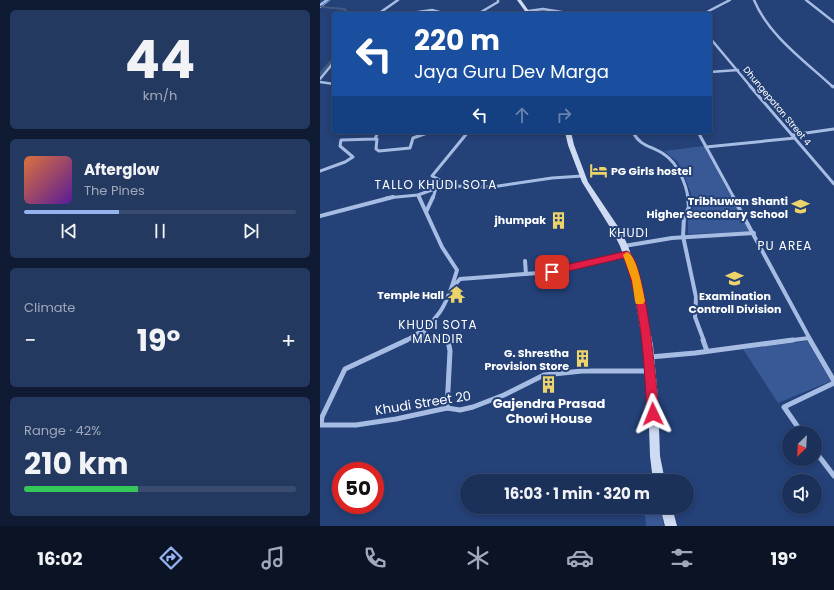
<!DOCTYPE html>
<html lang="en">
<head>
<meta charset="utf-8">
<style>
	:root { --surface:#1b315a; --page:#243960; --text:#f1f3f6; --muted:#a0a9bb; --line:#394c70; --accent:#95b2f1 }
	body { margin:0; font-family:Poppins,sans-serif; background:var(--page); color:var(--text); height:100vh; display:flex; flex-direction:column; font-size:15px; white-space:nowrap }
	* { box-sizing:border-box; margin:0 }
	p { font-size:13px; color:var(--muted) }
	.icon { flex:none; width:22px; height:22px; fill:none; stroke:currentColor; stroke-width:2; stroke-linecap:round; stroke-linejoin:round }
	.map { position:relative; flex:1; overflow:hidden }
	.details { display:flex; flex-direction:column; gap:10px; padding:10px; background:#0f1b32; width:320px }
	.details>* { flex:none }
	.banner { position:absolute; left:12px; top:12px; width:380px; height:122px; border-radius:4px; box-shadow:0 2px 6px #0003,0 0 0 1px var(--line); background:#1a4fa0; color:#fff; overflow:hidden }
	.needle { width:26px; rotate:204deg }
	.fabs { position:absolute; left:462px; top:426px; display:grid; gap:8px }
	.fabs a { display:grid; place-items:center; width:40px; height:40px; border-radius:50%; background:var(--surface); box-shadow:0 2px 6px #0003,0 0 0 1px var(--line); font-size:20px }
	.speed { position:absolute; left:12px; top:462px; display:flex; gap:8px; font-size:20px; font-weight:700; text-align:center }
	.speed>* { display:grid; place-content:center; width:52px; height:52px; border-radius:50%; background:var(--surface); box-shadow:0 2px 6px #0003,0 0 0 1px var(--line); line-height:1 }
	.speed .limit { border:6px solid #d22; background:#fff; color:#111 }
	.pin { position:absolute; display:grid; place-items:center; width:34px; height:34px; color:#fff; margin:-17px; border-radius:8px; box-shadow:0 2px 6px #0006 }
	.me { position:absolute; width:44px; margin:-22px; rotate:358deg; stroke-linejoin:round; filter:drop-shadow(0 0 3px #0008) }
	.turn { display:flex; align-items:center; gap:14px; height:84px; padding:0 16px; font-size:18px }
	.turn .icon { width:52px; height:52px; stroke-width:2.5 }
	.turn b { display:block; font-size:28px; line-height:34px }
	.lanes { display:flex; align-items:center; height:38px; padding:0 16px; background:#0003; justify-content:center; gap:20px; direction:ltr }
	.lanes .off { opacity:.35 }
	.big { font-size:30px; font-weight:700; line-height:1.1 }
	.details .card { flex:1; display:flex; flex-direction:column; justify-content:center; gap:6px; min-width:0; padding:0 14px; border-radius:6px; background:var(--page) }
	.details .dial { align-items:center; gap:0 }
	.dial b { font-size:52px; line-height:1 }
	.song { display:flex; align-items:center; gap:12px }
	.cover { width:48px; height:48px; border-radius:6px; background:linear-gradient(135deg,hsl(20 70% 55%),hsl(270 70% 35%)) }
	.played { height:4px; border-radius:2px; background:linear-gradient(90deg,var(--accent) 35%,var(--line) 35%) }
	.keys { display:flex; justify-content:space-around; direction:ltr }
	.heat { display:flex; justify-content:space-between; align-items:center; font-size:22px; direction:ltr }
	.charge { height:6px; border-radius:3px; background:linear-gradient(90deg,#34c759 42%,var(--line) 0) }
	.trip { position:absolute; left:140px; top:474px; width:234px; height:40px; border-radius:20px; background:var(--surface); box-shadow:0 2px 6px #0003,0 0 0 1px var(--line); font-weight:700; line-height:40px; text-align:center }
	.dock { display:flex; height:64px; justify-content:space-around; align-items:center; background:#0b1424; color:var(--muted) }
	.dock .icon { width:28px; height:28px }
	.dock .current { color:var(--accent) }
	.dock b { font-size:18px; color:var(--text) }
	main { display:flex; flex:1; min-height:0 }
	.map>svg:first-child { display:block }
</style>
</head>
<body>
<main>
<section class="details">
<div class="card dial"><b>44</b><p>km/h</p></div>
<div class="card">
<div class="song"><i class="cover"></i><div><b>Afterglow</b><p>The Pines</p></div></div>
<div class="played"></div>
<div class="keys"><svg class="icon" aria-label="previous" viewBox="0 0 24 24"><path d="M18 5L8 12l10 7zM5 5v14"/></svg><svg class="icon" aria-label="pause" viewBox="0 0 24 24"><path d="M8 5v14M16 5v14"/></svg><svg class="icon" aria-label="next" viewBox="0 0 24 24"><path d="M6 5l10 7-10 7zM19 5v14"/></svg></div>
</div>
<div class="card"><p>Climate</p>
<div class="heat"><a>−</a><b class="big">19°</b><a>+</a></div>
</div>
<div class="card"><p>Range · 42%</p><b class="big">210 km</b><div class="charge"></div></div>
</section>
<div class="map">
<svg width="514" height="526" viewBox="0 0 514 526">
	<rect width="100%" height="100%" fill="#244178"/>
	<g fill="#385995">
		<polygon points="384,146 430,232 368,234 368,221 373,207 371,193 358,162 344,151"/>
		<polygon points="487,341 511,381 458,403 423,349"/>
		<polygon points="341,510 344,526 326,526 325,514"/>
	</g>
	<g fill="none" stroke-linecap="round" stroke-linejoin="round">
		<polyline stroke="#9ab5e4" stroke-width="1" points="0,8 10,0"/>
		<g fill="#445981" fill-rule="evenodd">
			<polygon points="1,6 25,8 31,14 27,14 23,10 2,8 1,8"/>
			<polygon points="13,57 14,57 14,60 1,75 0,75 0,72"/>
		</g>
		<g stroke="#a6bce3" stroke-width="2.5">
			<path d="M434 0C449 36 485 61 513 87"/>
			<polyline points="486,0 514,22"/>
			<polyline points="0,5 7,0"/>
			<polyline points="208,11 223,9 254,14"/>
			<polyline points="58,14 78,0"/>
			<polyline points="84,14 112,10 127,14"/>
			<polyline points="164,14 161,12 178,2 178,0"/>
			<polyline points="383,14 410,0"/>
			<polyline points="390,38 431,87"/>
			<polyline points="390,72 418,70"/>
			<polyline points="0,79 14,62"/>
			<polyline points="0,82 14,84"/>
		</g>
		<g stroke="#a6bce3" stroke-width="3">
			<polyline points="430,86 514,184"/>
			<polyline points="512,86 514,87"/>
			<path d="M313 132C320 147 333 146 345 155 357 163 366 183 368 198"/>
			<polyline points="378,132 414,198"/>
			<polyline points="472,135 514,129"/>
			<polyline points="55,139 57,139 56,149 59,151 90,148 93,138 110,132"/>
			<polyline points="386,147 475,138"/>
			<polyline points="0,171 25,162 33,157 20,146 21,140 55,139 58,132"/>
			<polyline points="128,184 112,176 148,132"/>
			<polyline points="98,195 100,198"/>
			<polyline points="66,198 98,195 128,184 134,186 172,187 232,178 262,176"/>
			<polyline points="113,198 116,188"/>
		</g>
		<g stroke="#a6bce3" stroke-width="4">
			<polyline points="368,197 369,207 364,218 363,236 376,297 375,317 384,341"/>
			<polyline points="413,197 491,341"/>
			<polyline points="106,212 113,197"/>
			<polyline points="0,216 73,197"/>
			<polyline points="304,246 352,238 434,233"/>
			<polyline points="205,261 206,274"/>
			<polyline points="133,287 140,279 232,272 307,254"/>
			<polyline points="104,329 105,339 125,338 128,341"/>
			<polyline points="91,339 105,339"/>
			<path d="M85 341C119 323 127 305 137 270L122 247 99 197"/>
			<polyline points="465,341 489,338"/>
		</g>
		<g stroke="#a6bce3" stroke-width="5">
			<polyline points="87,340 25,369 2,417 1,425 36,425 76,419 127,408 140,410 153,407 184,395 224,375 262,371 329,371"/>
			<polyline points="383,340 387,351"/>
			<polyline points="490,340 514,381"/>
			<polyline points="330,357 375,353 473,340"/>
			<polyline points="127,408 130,351 128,340"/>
			<polyline points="482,433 464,407 514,383"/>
			<polyline points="495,451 514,476"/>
		</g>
		<g fill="#cfdbf3" fill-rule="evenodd">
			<polygon points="197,0 201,0 211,14 207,14"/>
			<polygon points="245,132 251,132 254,145 268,182 301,231 308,246 320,280 333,345 338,398 340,456 345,481 333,481 330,456 328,398 323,345 312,280 300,246 293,232 262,182 248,145"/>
			<polygon points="340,507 352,507 357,526 345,526"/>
		</g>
	</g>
	<path fill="#e11d48" stroke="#92132f" d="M307 251C326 257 337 391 339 414L337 418 333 419 329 418 327 414C324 362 322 308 304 258L232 275 227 272 232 268Z"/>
	<path fill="#f59e0b" d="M307 252C317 255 323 291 325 301L323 304H316L315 301 312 280 303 255Z"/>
	<defs>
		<symbol id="hotel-bare" viewBox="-9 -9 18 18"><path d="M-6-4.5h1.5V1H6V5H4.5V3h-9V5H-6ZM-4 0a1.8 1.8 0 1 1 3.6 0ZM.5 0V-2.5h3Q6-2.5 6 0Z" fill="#edd46a" stroke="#244178" stroke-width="2.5" paint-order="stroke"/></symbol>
		<symbol id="school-bare" viewBox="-9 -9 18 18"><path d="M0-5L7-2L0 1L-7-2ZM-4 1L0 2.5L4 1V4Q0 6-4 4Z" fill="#edd46a" stroke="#244178" stroke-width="2.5" paint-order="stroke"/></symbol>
		<symbol id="building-bare" viewBox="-9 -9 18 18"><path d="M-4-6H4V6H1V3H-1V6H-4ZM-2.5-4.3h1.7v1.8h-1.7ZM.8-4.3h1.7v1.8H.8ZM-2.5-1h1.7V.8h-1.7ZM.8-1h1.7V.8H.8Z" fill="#edd46a" stroke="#244178" stroke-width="2.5" paint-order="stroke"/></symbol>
		<symbol id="university-bare" viewBox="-9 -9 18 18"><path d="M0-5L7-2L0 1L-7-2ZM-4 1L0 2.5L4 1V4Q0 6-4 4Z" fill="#edd46a" stroke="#244178" stroke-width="2.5" paint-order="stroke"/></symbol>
		<symbol id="temple-bare" viewBox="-9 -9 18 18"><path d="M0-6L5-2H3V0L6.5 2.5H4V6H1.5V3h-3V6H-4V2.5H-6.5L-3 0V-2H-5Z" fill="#edd46a" stroke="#244178" stroke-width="2.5" paint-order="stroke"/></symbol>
	</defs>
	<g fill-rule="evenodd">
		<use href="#hotel-bare" x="266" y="158" width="25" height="25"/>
		<use href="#school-bare" x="468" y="194" width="25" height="25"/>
		<use href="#building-bare" x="226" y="208" width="25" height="25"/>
		<use href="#university-bare" x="402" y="266" width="25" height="25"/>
		<use href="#temple-bare" x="124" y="282" width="25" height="25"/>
		<use href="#building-bare" x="250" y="346" width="25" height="25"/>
		<use href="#building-bare" x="216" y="372" width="25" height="25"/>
	</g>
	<g text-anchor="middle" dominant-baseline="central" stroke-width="4" stroke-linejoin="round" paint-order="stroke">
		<g font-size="9" fill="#fff" stroke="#244178">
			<text transform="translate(457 106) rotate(50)">Dhungepatan Street 4</text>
		</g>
		<g font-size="11" font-weight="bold" fill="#fff" stroke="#244178" text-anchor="end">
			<text x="291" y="171" text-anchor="start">PG Girls hostel</text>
			<text x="468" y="201">Tribhuwan Shanti<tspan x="468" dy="13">Higher Secondary School</tspan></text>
			<text x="226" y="220">jhumpak</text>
			<text x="124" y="295">Temple Hall</text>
			<text x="415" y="296" text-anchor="middle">Examination<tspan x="415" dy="13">Controll Division</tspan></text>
			<text x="249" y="353">G. Shrestha<tspan x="249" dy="13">Provision Store</tspan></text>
		</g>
		<g font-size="12" letter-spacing="1" fill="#fff" stroke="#244178">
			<text x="116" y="184">TALLO KHUDI SOTA</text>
			<text x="309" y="232">KHUDI</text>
			<text x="465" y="245">PU AREA</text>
			<text x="118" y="324">KHUDI SOTA<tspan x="118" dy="14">MANDIR</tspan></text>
		</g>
		<g font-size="13" fill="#fff" stroke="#244178">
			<text transform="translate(103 403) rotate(-9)">Khudi Street 20</text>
		</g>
		<g font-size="13" font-weight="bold" fill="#fff" stroke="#244178">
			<text x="229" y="403">Gajendra Prasad<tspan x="229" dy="15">Chowi House</tspan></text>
		</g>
	</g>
</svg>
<div class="fabs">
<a><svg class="needle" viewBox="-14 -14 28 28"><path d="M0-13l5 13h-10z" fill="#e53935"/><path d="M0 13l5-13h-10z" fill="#a0a9bb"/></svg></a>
<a><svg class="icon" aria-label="sound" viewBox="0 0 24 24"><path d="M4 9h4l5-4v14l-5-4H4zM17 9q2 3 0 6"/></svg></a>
</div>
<div class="speed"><div class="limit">50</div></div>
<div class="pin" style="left:232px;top:272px;background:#d93025"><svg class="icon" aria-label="arrive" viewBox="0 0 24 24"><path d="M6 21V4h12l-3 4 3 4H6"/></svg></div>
<svg class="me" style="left:333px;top:414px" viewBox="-20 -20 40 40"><path d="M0-17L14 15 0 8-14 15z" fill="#e11d48" stroke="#fff" stroke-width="4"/></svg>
<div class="trip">16:03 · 1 min · 320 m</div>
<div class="banner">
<div class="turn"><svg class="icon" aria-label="left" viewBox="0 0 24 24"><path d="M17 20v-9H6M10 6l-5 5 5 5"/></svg><div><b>220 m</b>Jaya Guru Dev Marga</div></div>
<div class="lanes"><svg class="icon" aria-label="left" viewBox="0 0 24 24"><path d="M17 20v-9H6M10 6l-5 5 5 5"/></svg><svg class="icon off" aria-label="ahead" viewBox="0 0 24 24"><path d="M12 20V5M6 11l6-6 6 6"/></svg><svg class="icon off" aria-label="right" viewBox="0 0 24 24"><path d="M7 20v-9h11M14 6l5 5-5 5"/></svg></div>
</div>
</div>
</main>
<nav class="dock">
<b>16:02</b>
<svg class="icon current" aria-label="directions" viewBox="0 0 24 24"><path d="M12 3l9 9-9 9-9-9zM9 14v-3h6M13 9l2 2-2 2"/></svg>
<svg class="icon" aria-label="music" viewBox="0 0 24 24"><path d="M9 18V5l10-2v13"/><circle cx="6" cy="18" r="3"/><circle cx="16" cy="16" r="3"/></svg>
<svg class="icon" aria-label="phone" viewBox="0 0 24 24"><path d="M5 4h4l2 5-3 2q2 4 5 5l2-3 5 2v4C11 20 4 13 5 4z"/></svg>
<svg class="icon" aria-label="climate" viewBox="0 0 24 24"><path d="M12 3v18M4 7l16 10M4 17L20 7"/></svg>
<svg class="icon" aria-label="car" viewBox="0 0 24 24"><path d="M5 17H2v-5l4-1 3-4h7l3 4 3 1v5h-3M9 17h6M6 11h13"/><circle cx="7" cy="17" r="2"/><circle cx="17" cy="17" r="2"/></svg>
<svg class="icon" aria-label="filters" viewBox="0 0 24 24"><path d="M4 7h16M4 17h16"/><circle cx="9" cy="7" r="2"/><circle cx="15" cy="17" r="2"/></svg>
<b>19°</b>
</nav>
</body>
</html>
